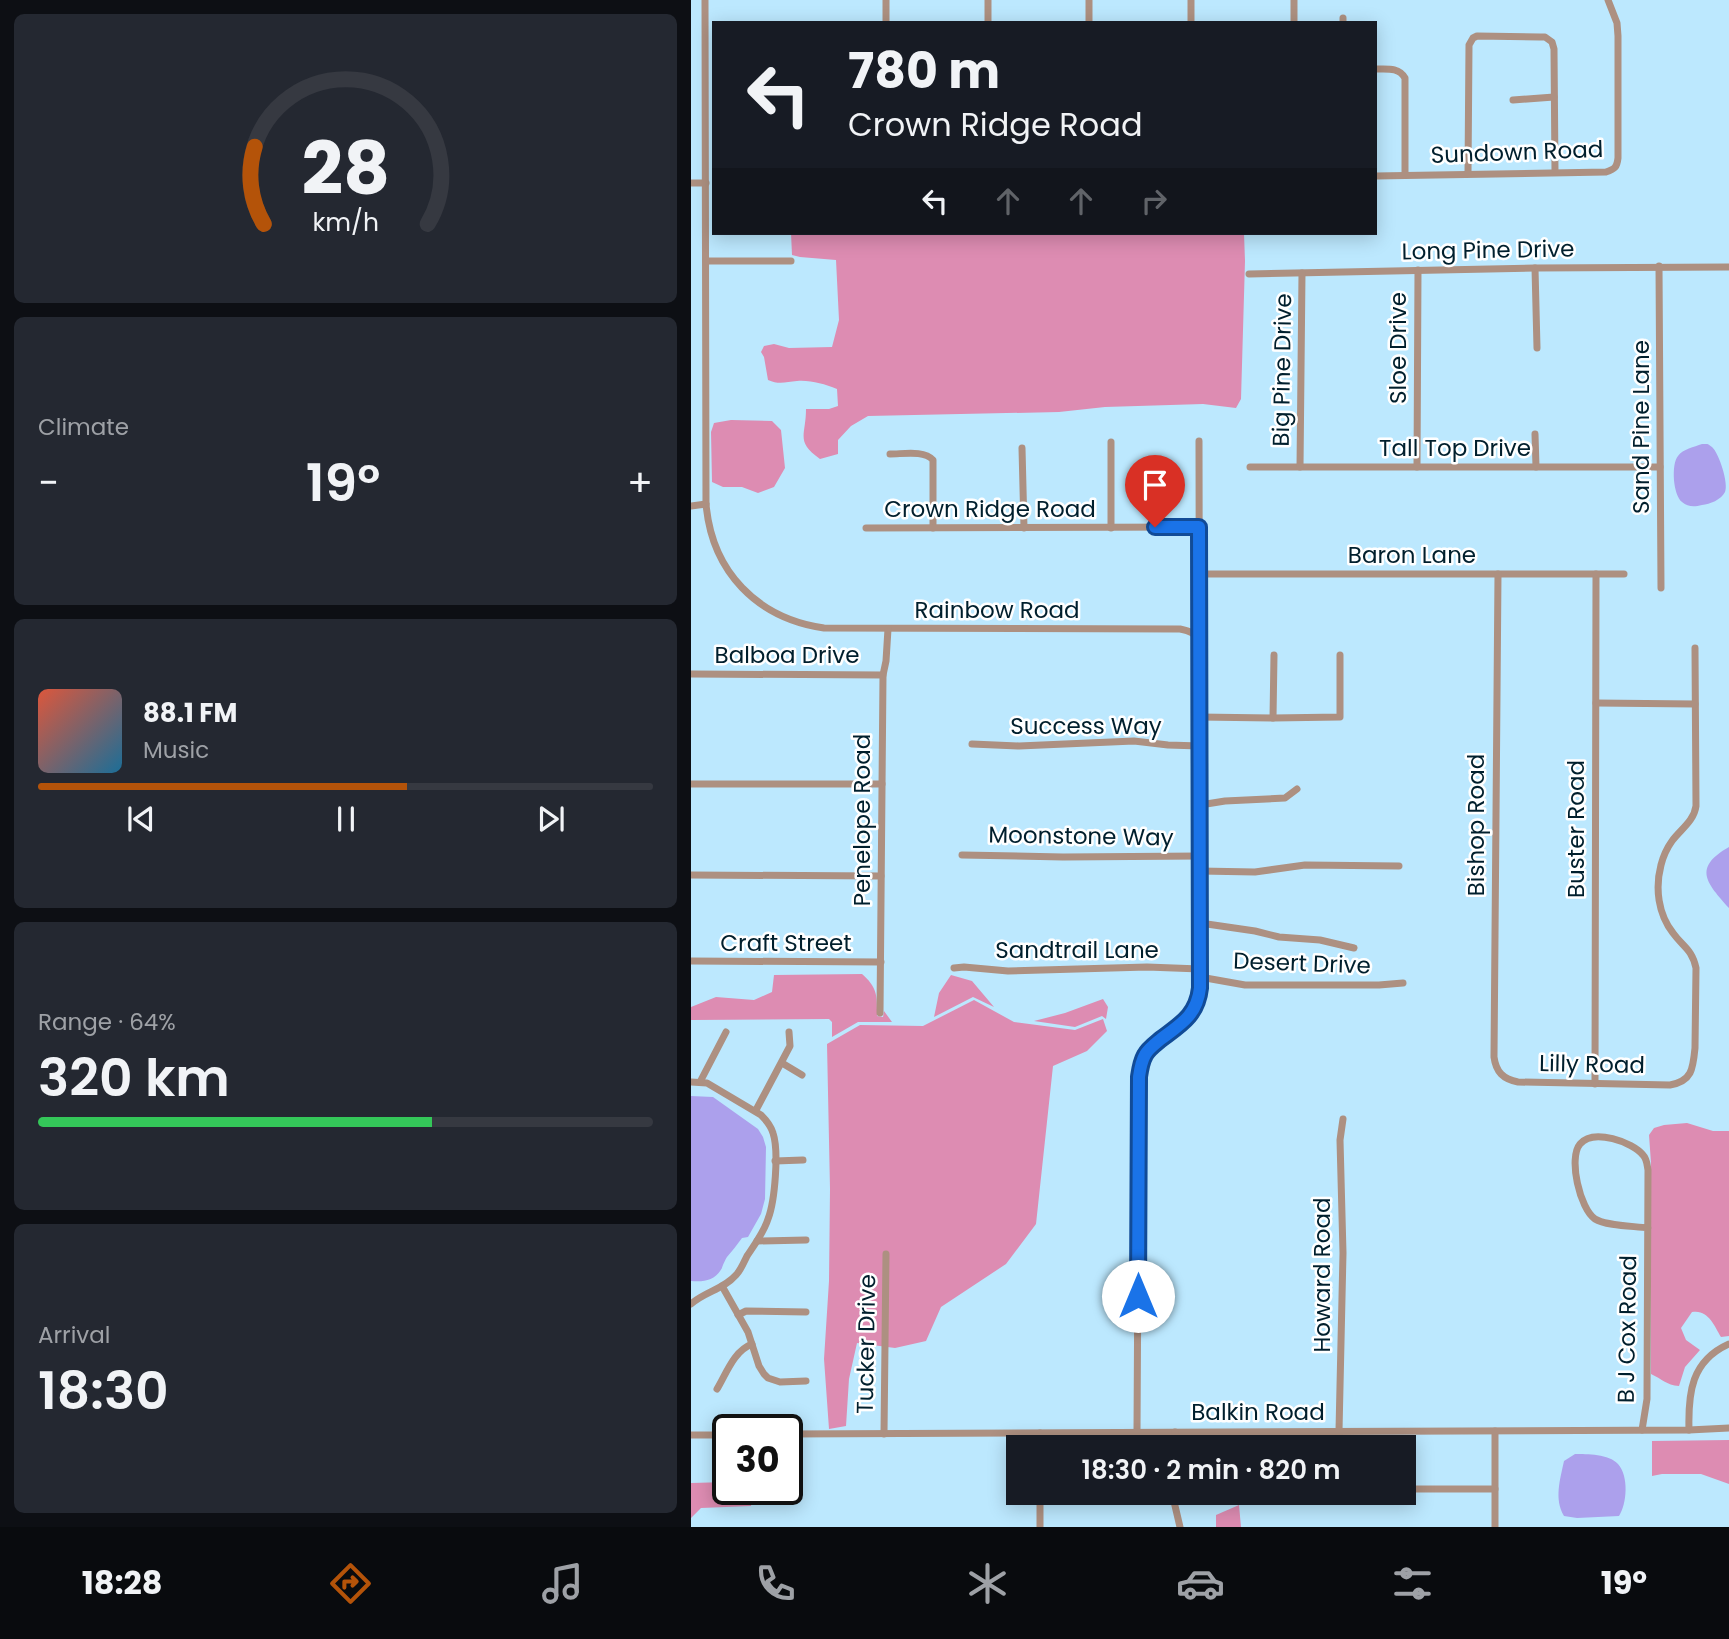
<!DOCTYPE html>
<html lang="en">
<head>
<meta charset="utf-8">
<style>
	:root { --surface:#171b24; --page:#242831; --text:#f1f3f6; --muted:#9ea1a6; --line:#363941; --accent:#b45309 }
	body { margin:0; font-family:Poppins,sans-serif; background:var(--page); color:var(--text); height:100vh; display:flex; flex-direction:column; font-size:26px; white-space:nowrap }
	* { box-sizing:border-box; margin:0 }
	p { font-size:23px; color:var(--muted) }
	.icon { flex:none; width:38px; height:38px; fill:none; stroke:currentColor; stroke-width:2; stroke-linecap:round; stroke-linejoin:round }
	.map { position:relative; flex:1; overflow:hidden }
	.drawer { display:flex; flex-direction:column; gap:14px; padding:14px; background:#0d0f14; width:691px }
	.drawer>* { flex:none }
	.guide { position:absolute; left:21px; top:21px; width:665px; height:214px; border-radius:0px; box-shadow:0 4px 18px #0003; background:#171b24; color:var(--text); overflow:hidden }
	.speed { position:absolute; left:21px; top:1414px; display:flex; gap:14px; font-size:35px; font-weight:700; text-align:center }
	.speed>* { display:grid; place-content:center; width:91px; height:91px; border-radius:50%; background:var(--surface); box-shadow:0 4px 18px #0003; line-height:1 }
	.speed .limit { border:4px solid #111; border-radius:10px; background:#fff; color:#111 }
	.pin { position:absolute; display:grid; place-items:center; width:60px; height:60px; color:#fff; margin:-72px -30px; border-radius:50% 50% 50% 0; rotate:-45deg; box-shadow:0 0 7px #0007 }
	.pin .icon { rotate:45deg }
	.me { position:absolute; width:77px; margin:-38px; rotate:0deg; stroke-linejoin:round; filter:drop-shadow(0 0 5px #0008) }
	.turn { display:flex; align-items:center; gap:24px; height:147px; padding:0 21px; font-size:32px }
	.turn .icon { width:91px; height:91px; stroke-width:2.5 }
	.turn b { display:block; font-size:49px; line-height:60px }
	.lanes { display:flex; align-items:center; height:66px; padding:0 21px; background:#0003; justify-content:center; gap:35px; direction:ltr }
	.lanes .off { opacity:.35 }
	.big { font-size:52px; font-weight:600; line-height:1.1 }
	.drawer .widget { flex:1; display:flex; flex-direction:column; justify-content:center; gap:10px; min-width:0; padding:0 24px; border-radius:10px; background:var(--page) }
	.drawer .dial { align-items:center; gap:0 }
	.dial svg { height:182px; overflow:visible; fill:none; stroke:var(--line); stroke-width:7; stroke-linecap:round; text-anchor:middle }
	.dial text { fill:var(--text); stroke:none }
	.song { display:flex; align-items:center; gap:21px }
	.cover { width:84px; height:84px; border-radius:10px; background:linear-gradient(135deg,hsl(10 70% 55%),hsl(200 70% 35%)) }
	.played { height:7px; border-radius:4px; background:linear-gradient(90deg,var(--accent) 60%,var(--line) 60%) }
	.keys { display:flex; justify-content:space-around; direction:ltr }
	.heat { display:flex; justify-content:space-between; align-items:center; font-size:38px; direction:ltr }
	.charge { height:10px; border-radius:5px; background:linear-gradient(90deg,#34c759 64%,var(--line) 0) }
	.trip { position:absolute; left:315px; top:1435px; width:410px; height:70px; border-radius:0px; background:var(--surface); box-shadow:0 4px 18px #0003; font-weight:600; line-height:70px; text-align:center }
	.tab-bar { display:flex; height:112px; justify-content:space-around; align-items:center; background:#090b0e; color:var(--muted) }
	.tab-bar .icon { width:49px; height:49px }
	.tab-bar .current { color:var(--accent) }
	.tab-bar b { font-size:32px; color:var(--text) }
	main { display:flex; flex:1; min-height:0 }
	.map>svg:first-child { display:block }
</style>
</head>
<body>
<main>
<section class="drawer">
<div class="widget dial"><svg viewBox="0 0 100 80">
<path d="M14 69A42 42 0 1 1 86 69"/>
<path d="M14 69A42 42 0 0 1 10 35" stroke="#b45309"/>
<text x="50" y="56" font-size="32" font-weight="700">28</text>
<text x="50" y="72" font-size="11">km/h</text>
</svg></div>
<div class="widget"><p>Climate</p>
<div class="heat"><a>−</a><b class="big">19°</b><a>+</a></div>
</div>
<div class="widget">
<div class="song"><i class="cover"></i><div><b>88.1 FM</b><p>Music</p></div></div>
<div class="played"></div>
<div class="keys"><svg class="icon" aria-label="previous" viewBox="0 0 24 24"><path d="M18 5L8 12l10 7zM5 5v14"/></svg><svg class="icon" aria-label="pause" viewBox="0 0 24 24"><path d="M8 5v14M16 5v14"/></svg><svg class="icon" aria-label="next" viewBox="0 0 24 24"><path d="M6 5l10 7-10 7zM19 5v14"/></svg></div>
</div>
<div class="widget"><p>Range · 64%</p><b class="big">320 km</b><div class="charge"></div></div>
<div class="widget"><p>Arrival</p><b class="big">18:30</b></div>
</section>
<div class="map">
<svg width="1038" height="1527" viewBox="0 0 1038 1527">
	<rect width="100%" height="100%" fill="#bce8fe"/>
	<g fill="#dd8cb2">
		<path d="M100 233H553L554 261 550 399 545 408 512 404 414 407 368 412 177 416 160 426 147 440V454L129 459C104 441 115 436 115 409H138L147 406 146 389C133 384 120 380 106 381 95 382 88 385 77 380L73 357 70 352 73 346 83 344 98 348 141 347 148 320 145 260 109 257 101 255Z"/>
		<polygon points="40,420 81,421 90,430 94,468 83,487 67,493 51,487 32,487 21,482 20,432 23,423"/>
		<path d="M171 974C187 988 186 996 186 1016L192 1017 193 1011 201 1022H167L141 1037V1022L138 1019 0 1020V1007L25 997 63 1000 81 992 83 975Z"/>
		<polygon points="260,975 281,981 303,1007 282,997 243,1017 248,993"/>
		<polygon points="412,999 417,1007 415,1019 411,1016 384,1027 343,1021 374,1013"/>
		<polygon points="283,1000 323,1022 384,1030 412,1019 416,1031 396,1051 362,1066 345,1224 315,1264 250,1307 235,1341 204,1348 166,1343 158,1379 155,1426 138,1429 133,1359 138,1281 139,1189 136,1044 169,1025 232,1026"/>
		<path d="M996 1123 1022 1131H1038V1336L1030 1337C1023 1325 1017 1309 1001 1312L990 1328 995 1340 1009 1350 994 1367 988 1386C975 1385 971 1379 960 1374V1163L958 1135 963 1128 973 1125Z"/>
		<polygon points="1038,1440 1038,1484 1010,1474 971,1474 961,1476 961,1441"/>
		<polygon points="37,1482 37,1489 61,1489 62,1493 60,1506 10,1508 0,1518 0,1483"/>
		<polygon points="548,1505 550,1527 525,1527 525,1515"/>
	</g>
	<g fill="#aca0ec">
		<path d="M1011 444C1017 444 1016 443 1021 447 1028 453 1038 484 1034 492 1030 500 1019 504 1011 505 1003 507 997 507 991 502 982 495 980 464 987 456 992 449 1003 447 1011 444Z"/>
		<path d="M1038 847V908C1016 883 1001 868 1038 847Z"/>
		<path d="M0 1096 22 1097 67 1129 72 1137 75 1147 74 1199 70 1214 57 1237 51 1238C46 1245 41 1251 36 1257 35 1258 31 1267 31 1268 24 1281 13 1282 0 1281Z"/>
		<path d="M884 1454C896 1454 918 1454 927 1464 938 1476 936 1504 928 1516L886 1518 873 1516C863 1499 869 1480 873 1461Z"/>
	</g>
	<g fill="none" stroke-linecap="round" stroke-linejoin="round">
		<g stroke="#ad9081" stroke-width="7">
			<path d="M14 0 15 504C21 572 66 618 133 628L489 629C499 631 504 633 508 642"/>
			<polyline points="195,0 195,23"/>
			<polyline points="297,0 297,23"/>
			<polyline points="398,0 398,23"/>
			<polyline points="500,0 500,23"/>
			<polyline points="603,0 603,23"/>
			<polyline points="652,23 652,18"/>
			<path d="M684 69C696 69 708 67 714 78V175"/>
			<polyline points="822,100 863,97"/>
			<polyline points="777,173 778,45 782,38 786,36 849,37 854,37 861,42 863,49 864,172"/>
			<path d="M684 176 915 172C924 169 926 167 927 158V36L926 23 917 0"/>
			<polyline points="0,183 15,183"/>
			<polyline points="15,261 100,261"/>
			<polyline points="968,266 970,588"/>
			<polyline points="844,268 846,348"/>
			<polyline points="558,274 844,268 1038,267"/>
			<polyline points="844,434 845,467"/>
			<polyline points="420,442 420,528"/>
			<polyline points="331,448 333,528"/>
			<path d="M199 454C213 454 233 450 242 460V528"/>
			<polyline points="559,467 969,467"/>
			<polyline points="609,467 611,273"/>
			<polyline points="726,467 727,270"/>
			<polyline points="0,506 15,504"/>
			<polyline points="175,528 508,527"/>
			<polyline points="508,574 933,574"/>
			<path d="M807 574 803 1057C805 1072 812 1079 827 1082L979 1085C1001 1081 1002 1069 1004 1048L1005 968C1001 949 992 947 982 933 967 914 964 888 970 865 972 857 976 848 981 841 990 829 1003 821 1005 806L1004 648"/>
			<polyline points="0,674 192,675"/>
			<polyline points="905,703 1004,704"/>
			<polyline points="508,717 582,718 649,717 649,655"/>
			<polyline points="582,718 583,655"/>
			<polyline points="281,744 328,746 443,741 477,745 509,746"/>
			<polyline points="0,784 191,784"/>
			<polyline points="509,805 534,801 594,798 606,789"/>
			<polyline points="271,855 372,857 509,856"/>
			<polyline points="509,871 564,872 614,865 708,866"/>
			<polyline points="0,875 190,876"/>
			<polyline points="509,923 564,931 588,937 629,940 663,948"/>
			<polyline points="0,961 190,962"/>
			<polyline points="263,968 273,967 317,971 456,967 509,969"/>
			<polyline points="509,977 554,985 688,985 712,983"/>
			<polyline points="189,1013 192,675 195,661 197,629"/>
			<polyline points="91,1063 111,1075"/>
			<path d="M0 1082 16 1083 70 1115C75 1120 80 1126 82 1133 88 1151 84 1201 77 1219 73 1232 64 1244 56 1256 53 1262 50 1270 45 1275 33 1289 13 1292 0 1304"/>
			<polyline points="9,1082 35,1032"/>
			<polyline points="904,1084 905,574"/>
			<polyline points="65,1110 99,1046 98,1032"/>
			<polyline points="84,1161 112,1160"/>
			<polyline points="66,1241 115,1240"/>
			<polyline points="31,1286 57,1332 68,1366 73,1374 77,1378 89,1382 115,1381"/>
			<polyline points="47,1315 55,1311 115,1312"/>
			<path d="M26 1389C36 1372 43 1351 61 1344"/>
			<path d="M951 1430 956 1399 957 1170C956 1165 956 1159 952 1155 942 1142 902 1128 889 1144 877 1158 889 1209 904 1219 915 1226 943 1226 957 1228"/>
			<path d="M998 1430C997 1393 1000 1361 1038 1344"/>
			<polyline points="648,1431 652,1253 649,1140 652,1119"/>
			<polyline points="804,1431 804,1527"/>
			<path d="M446 1432 448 1077C449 1070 450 1062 454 1055 457 1049 464 1044 470 1039 489 1024 506 1015 509 988L508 441"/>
			<polyline points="96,1434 998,1430 1038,1428"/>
			<polyline points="193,1434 195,1254"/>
			<polyline points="0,1435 37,1435"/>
			<polyline points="349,1447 349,1433"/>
			<polyline points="483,1447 484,1432"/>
			<polyline points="712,1489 804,1489"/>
			<polyline points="481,1493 489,1527"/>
			<polyline points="349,1527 349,1493"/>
		</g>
	</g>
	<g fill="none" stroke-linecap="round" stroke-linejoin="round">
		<defs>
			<path id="route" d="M447 1296 448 1077C449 1070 450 1062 454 1055 457 1049 464 1044 470 1039 490 1024 506 1015 509 988L508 527H464"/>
		</defs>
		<use href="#route" stroke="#114b97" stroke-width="18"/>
		<use href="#route" stroke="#1a73e8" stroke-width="12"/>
	</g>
	<g text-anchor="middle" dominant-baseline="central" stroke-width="5" stroke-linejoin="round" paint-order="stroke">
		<g font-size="23" fill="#001f2d" stroke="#fff">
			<text transform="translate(826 152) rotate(-2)">Sundown Road</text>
			<text transform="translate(797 250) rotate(-1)">Long Pine Drive</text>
			<text transform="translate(707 348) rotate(-90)">Sloe Drive</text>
			<text transform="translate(591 370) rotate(-89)">Big Pine Drive</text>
			<text transform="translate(950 427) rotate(-90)">Sand Pine Lane</text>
			<text x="764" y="448">Tall Top Drive</text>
			<text x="299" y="509">Crown Ridge Road</text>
			<text x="721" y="555">Baron Lane</text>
			<text x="306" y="610">Rainbow Road</text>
			<text x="96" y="655">Balboa Drive</text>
			<text x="395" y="726">Success Way</text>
			<text transform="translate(171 820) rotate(-90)">Penelope Road</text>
			<text transform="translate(785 825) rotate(-90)">Bishop Road</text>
			<text transform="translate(885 829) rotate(-90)">Buster Road</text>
			<text transform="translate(390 836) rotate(1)">Moonstone Way</text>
			<text x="95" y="943">Craft Street</text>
			<text x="386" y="950">Sandtrail Lane</text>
			<text transform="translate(611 963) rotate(2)">Desert Drive</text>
			<text transform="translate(901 1064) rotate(1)">Lilly Road</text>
			<text transform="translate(631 1275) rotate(-90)">Howard Road</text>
			<text transform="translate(936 1329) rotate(-89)">B J Cox Road</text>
			<text transform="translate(175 1344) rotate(-89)">Tucker Drive</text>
			<text x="567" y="1412">Balkin Road</text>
		</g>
	</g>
</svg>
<div class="speed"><div class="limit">30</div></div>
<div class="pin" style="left:464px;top:527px;background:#d93025"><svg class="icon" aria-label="arrive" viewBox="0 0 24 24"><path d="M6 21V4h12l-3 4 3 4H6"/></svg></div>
<svg class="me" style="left:447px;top:1296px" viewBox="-20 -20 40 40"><circle r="19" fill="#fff"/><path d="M0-13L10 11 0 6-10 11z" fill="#1a73e8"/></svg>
<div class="trip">18:30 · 2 min · 820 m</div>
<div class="guide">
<div class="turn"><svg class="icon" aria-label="left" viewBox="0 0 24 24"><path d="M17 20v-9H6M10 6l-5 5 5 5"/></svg><div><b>780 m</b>Crown Ridge Road</div></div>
<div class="lanes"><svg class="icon" aria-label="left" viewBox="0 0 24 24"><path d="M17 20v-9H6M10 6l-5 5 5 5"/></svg><svg class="icon off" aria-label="ahead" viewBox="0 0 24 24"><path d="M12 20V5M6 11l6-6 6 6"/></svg><svg class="icon off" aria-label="ahead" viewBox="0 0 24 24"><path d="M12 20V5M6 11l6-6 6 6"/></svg><svg class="icon off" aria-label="right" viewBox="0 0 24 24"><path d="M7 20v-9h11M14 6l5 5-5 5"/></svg></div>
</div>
</div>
</main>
<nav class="tab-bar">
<b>18:28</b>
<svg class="icon current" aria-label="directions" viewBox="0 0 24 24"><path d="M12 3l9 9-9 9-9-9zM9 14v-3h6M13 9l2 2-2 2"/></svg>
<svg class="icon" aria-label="music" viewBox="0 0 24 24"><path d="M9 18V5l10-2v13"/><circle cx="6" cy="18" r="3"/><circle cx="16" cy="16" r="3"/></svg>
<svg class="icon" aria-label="phone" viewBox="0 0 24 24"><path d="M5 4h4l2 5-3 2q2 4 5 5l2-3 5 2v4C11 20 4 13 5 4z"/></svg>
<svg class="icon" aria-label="climate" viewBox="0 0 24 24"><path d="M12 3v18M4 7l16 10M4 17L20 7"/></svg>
<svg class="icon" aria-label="car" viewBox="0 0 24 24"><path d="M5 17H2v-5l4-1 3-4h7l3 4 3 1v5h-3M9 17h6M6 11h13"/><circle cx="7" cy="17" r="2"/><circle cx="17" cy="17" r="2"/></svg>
<svg class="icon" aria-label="filters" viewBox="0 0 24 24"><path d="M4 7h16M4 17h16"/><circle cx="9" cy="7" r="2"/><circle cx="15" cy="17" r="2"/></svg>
<b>19°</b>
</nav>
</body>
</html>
